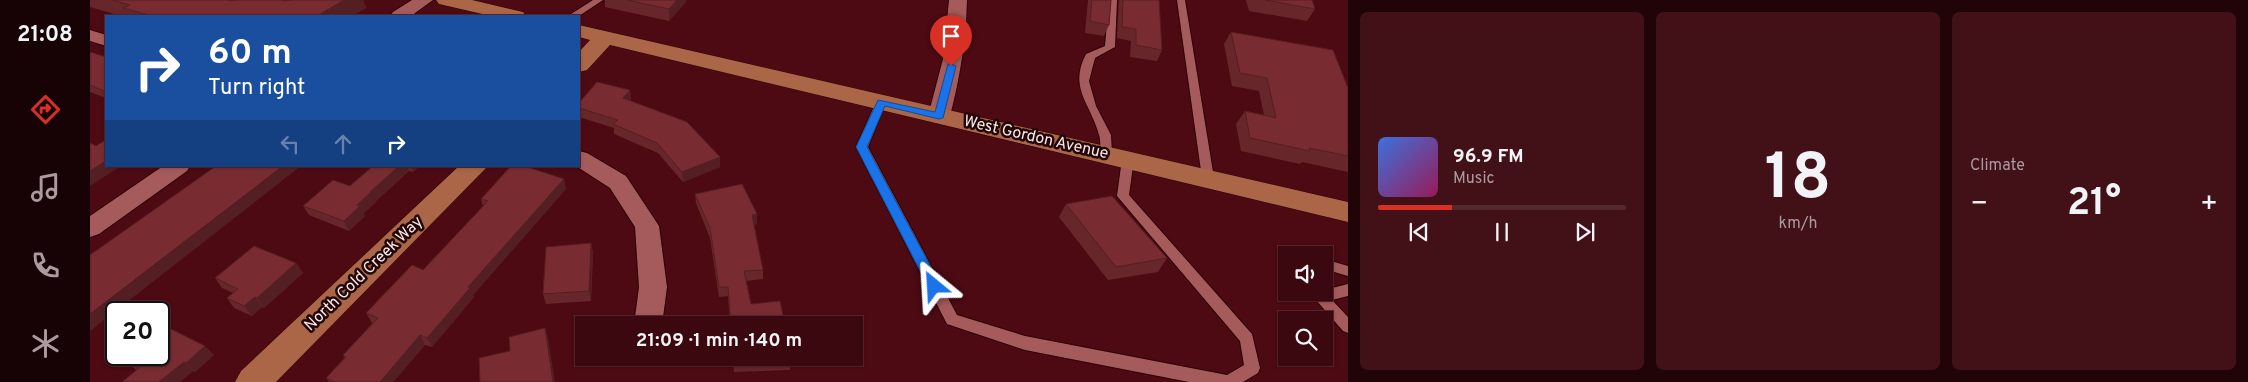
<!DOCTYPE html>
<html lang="en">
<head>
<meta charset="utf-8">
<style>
	:root { --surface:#3a080e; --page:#411117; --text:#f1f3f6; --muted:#ab9a9e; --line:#54292e; --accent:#d93025 }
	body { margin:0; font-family:Overpass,sans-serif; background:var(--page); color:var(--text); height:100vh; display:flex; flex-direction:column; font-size:19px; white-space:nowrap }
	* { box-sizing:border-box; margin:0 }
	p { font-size:16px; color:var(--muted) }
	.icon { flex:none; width:28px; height:28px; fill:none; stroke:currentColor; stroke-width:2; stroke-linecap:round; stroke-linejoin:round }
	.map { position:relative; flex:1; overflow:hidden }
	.sheet { display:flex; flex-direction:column; gap:12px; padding:12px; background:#200408; width:900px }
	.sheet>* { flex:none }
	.hud { position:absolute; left:15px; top:15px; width:475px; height:152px; border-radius:0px; box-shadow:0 1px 4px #0004,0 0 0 1px var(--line); background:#1a4fa0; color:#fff; overflow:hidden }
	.controls { position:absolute; left:1188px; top:246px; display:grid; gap:10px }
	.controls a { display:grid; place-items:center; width:55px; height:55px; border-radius:0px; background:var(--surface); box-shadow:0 1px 4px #0004,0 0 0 1px var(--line); font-size:25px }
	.speed { position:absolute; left:15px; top:301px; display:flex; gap:10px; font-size:25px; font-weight:700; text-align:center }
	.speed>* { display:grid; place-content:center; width:65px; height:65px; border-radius:50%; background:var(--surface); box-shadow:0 1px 4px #0004,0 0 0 1px var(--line); line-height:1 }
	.speed .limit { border:2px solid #111; border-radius:8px; background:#fff; color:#111 }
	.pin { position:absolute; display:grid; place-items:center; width:42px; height:42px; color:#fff; margin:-51px -21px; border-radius:50% 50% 50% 0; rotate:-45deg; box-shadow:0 0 5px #0007 }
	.pin .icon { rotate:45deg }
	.me { position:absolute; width:55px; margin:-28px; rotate:333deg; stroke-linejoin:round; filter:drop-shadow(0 0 4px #0008) }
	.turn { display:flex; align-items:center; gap:18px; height:105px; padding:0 20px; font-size:22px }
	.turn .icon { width:65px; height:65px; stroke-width:2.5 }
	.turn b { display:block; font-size:35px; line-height:42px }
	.lanes { display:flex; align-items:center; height:48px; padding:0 20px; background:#0003; justify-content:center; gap:25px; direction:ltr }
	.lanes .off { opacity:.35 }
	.big { font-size:38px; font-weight:700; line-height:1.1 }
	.sheet .widget { flex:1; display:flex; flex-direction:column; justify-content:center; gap:8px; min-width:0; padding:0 18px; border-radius:8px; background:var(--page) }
	.sheet .dial { align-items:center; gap:0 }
	.dial b { font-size:65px; line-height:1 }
	.song { display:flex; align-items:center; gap:15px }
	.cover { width:60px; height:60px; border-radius:8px; background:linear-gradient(135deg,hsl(220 70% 55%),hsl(330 70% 35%)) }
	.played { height:5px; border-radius:2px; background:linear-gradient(90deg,var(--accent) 30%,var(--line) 30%) }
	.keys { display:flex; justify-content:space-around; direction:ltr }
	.heat { display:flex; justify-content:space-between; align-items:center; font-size:28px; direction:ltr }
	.sheet .tiles { flex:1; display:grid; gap:12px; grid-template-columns:repeat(3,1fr) }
	.trip { position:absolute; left:485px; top:316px; width:288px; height:50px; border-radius:0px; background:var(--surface); box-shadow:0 1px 4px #0004,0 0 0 1px var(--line); font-weight:700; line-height:50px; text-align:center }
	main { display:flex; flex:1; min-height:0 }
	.dock { display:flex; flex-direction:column; width:90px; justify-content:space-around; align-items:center; background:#170306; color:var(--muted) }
	.dock .icon { width:35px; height:35px }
	.dock .current { color:var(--accent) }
	.dock b { font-size:22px; color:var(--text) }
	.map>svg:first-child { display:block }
</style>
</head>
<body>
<main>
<nav class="dock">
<b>21:08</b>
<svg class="icon current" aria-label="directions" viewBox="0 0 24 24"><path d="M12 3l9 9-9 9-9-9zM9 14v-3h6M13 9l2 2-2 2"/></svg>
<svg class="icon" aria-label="music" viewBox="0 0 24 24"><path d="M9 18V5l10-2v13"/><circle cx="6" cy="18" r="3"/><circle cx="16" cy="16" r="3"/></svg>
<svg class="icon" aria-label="phone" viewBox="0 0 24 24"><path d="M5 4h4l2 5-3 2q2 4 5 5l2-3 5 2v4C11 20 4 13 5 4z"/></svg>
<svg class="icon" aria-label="climate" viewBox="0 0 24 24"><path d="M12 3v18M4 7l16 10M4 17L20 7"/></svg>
</nav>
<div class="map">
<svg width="1258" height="382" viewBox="0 0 1258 382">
	<rect width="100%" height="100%" fill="#4d0a13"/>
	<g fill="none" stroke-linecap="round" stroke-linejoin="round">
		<defs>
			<g id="lane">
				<polygon points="503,0 513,0 489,16 478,16"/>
				<path d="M1019 0H1027L1025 47 1005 58 999 81 1006 106 1021 135 1022 154 1016 158 1010 154C1010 148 1011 140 1009 135 1001 104 978 88 996 54L1015 46Z"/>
				<polygon points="1087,0 1095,0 1124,178 1118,182 1112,178"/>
				<polygon points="791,99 796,102 778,147 867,315 935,336 1137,375 1154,365 1150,341 1027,196 1032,159 1038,155 1044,159 1039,195 1162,334 1170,368 1168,373 1153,382 1099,382 935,350 857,324 766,147 786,102"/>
				<polygon points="1234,259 1258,266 1258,276 1234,269"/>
				<polygon points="1258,284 1258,296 1242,300 1258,317 1258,333 1253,331 1219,292 1234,292 1234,290"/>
			</g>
			<g id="street">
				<polygon points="322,0 343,0 321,16 300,16 303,12"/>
				<path d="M859 0H877C876 40 870 78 860 116L856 121 849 123 842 121 838 116 853 59Z"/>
				<polygon points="0,30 16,35 16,46 0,41"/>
				<polygon points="489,151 497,153 536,176 569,226 577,287 572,325 544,325 549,287 545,227 520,188 486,166 489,166"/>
				<polygon points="73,166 100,166 97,171 9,234 0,237 0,216"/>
			</g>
			<g id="secondary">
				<polygon points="346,0 382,0 433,12 436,16 401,16 349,4"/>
				<polygon points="489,25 1258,202 1258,222 520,45 497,70 489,72 489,52 500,40 489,37"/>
				<polygon points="369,166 398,166 186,382 145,382 151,371"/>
			</g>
		</defs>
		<use href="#lane" stroke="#2a0003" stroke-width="2"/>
		<use href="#street" stroke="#2a0003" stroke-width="2"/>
		<use href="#secondary" stroke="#2a0003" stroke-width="1"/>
		<use href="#lane" fill="#a55a5c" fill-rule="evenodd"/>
		<use href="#street" fill="#a55a5c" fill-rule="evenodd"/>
		<use href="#secondary" fill="#aa6646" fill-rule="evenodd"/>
	</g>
	<g fill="#67262a">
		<polygon points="0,0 273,0 276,8 262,16 31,16 0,7"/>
		<polygon points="515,0 596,0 596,2 579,21 515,7"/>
		<polygon points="998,0 1021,0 1019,25 1014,36 995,33"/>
		<polygon points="1029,0 1069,0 1072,50 1067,61 1040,57 1041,41 1027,38"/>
		<polygon points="1156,0 1222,0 1225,9 1217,21 1159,11"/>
		<polygon points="1141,32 1258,88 1258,172 1212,162 1210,164 1151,151 1146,124 1155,111 1174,115 1169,91 1142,86 1134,44"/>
		<polygon points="0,52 16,57 16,98 0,92"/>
		<polygon points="540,90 541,100 540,101 630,157 630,167 593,182 568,153 524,134 524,128 489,117 489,103"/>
		<polygon points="283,166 330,166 323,172 319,171 286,201 286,202 273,214 275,216 259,231 219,215 213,206 260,186"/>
		<polygon points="476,189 383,295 384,297 342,347 335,345 303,382 239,382 236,378 254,358 253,355 283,323 282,323 276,313 333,270 393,207 391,199"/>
		<polygon points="605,194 667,214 667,224 664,225 673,270 673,279 656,281 661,304 695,325 640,325 638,296 629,297 620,238 606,203"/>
		<polygon points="976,204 1077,258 1068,272 1018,280 969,217"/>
		<polygon points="501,243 503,253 501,301 456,304 453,294"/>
		<polygon points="206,263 213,273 174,308 172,307 162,316 144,308 137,298 143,293 132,288 125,278"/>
		<polygon points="124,355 105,372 103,371 46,370 37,362"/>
		<polygon points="643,358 701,358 701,361 700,370 644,372"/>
	</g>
	<g fill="#541f22">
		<polygon points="254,0 273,0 276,8 262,16 227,16"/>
		<polygon points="587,0 596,0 596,2 579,21 579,9"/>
		<polygon points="540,90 541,100 534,107 533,98"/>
		<polygon points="630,157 630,167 593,182 592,172"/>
		<polygon points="16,161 16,166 31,166 0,186 0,171"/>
		<polygon points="193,166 211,166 0,331 0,314"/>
		<polygon points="309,166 317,166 319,171 286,201 286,202 273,214 275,216 259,231 254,221 280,192"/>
		<polygon points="321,166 330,166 323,172"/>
		<polygon points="474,179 476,189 383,295 384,297 342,347 337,338 378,287"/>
		<polygon points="667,214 667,224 661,225 662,215"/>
		<polygon points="501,243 503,253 501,301 499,291"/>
		<polygon points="206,263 213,273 174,308 167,298"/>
		<polygon points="165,297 172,307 162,316 154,306"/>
		<polygon points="455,328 458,338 465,382 463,382"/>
		<polygon points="330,335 335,345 303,382 290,382"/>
		<polygon points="115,346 124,355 105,372 96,363"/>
		<polygon points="94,362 103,371 90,382 69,382"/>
	</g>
	<g fill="#782c31" stroke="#541f22">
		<polygon points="22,0 138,0 140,1 149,0 192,0 192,1 205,0 254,0 227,16 63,16 33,8 40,5"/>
		<polygon points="537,0 587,0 579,9"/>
		<polygon points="1002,0 1021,0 1019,25 1000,21"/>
		<polygon points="1033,0 1069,0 1072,50 1046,45 1046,29 1032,27"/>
		<polygon points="1175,0 1222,0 1225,9"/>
		<polygon points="1141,32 1243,50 1258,88 1258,156 1219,148 1220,151 1160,138 1155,111 1186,118 1177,78 1150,73"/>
		<polygon points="0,52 16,57 16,92 0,85"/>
		<polygon points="507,82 540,90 533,98 597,122 630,157 592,172 567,143 523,124 528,120 489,108 489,103"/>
		<polygon points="14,141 16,142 16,161 0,171 0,143 6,146"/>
		<polygon points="126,166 193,166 0,314 0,255"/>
		<polygon points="283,166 309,166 280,192 281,192 267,205 270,206 254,221 213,206 243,180 260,186"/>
		<polygon points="421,166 434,166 474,179 378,287 380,288 337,338 330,335 290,382 245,382 236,378 256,357 253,355 288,318 276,313 322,265 333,270 398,201 391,199"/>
		<polygon points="652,184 667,214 662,215 673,270 654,271 661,304 690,301 695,325 641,325 638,287 629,287 620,228 605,194"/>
		<polygon points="1022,196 1077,258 1026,267 976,204"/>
		<polygon points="501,243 499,291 453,294 456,247"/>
		<polygon points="164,246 206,263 167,298 165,297 154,306 137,298 148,289 125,278"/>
		<polygon points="79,328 115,346 96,363 94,362 69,382 32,382 49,368 37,362 46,355 69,355 69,336"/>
		<polygon points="455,328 463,382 390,382 389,358 420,351 419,337"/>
		<polygon points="644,358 701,358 701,361 644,363"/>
	</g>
	<polygon fill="#1a73e8" stroke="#114b97" points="858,64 861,64 866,66 853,118 849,119 795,106 777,147 851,286 849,290 840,290 766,147 788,100 845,112"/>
	<g text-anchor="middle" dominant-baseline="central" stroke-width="5" stroke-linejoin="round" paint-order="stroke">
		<g font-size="16" fill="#fbe9e9" stroke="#220608">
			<text transform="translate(946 138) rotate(13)">West Gordon Avenue</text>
			<text transform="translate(274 274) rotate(-44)">North Cold Creek Way</text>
		</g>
	</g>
</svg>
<div class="controls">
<a><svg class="icon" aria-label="sound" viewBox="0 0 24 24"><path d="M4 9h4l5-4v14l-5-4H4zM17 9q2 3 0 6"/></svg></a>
<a><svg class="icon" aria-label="search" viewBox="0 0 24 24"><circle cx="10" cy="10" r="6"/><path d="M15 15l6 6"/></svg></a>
</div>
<div class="speed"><div class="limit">20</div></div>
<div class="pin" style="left:861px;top:66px;background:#d93025"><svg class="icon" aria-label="arrive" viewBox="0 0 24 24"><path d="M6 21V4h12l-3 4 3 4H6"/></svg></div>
<svg class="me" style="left:844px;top:286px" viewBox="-20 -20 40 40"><path d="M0-17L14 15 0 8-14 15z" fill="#1a73e8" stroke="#fff" stroke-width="4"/></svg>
<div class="trip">21:09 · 1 min · 140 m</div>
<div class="hud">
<div class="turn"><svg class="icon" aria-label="right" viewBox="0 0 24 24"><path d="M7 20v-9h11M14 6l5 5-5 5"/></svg><div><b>60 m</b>Turn right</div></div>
<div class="lanes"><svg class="icon off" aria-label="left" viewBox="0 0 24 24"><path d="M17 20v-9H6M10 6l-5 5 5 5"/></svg><svg class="icon off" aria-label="ahead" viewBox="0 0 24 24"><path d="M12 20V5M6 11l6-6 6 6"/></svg><svg class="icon" aria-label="right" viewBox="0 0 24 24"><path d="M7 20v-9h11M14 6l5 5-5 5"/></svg></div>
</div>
</div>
<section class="sheet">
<div class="tiles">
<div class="widget">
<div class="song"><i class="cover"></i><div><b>96.9 FM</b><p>Music</p></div></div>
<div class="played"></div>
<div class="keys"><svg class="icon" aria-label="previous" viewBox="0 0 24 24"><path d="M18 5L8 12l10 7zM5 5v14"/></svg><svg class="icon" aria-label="pause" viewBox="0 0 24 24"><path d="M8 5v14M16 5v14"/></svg><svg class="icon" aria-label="next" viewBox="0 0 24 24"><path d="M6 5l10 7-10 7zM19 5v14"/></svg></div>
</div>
<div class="widget dial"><b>18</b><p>km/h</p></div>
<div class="widget"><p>Climate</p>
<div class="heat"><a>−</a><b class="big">21°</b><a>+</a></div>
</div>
</div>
</section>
</main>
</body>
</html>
